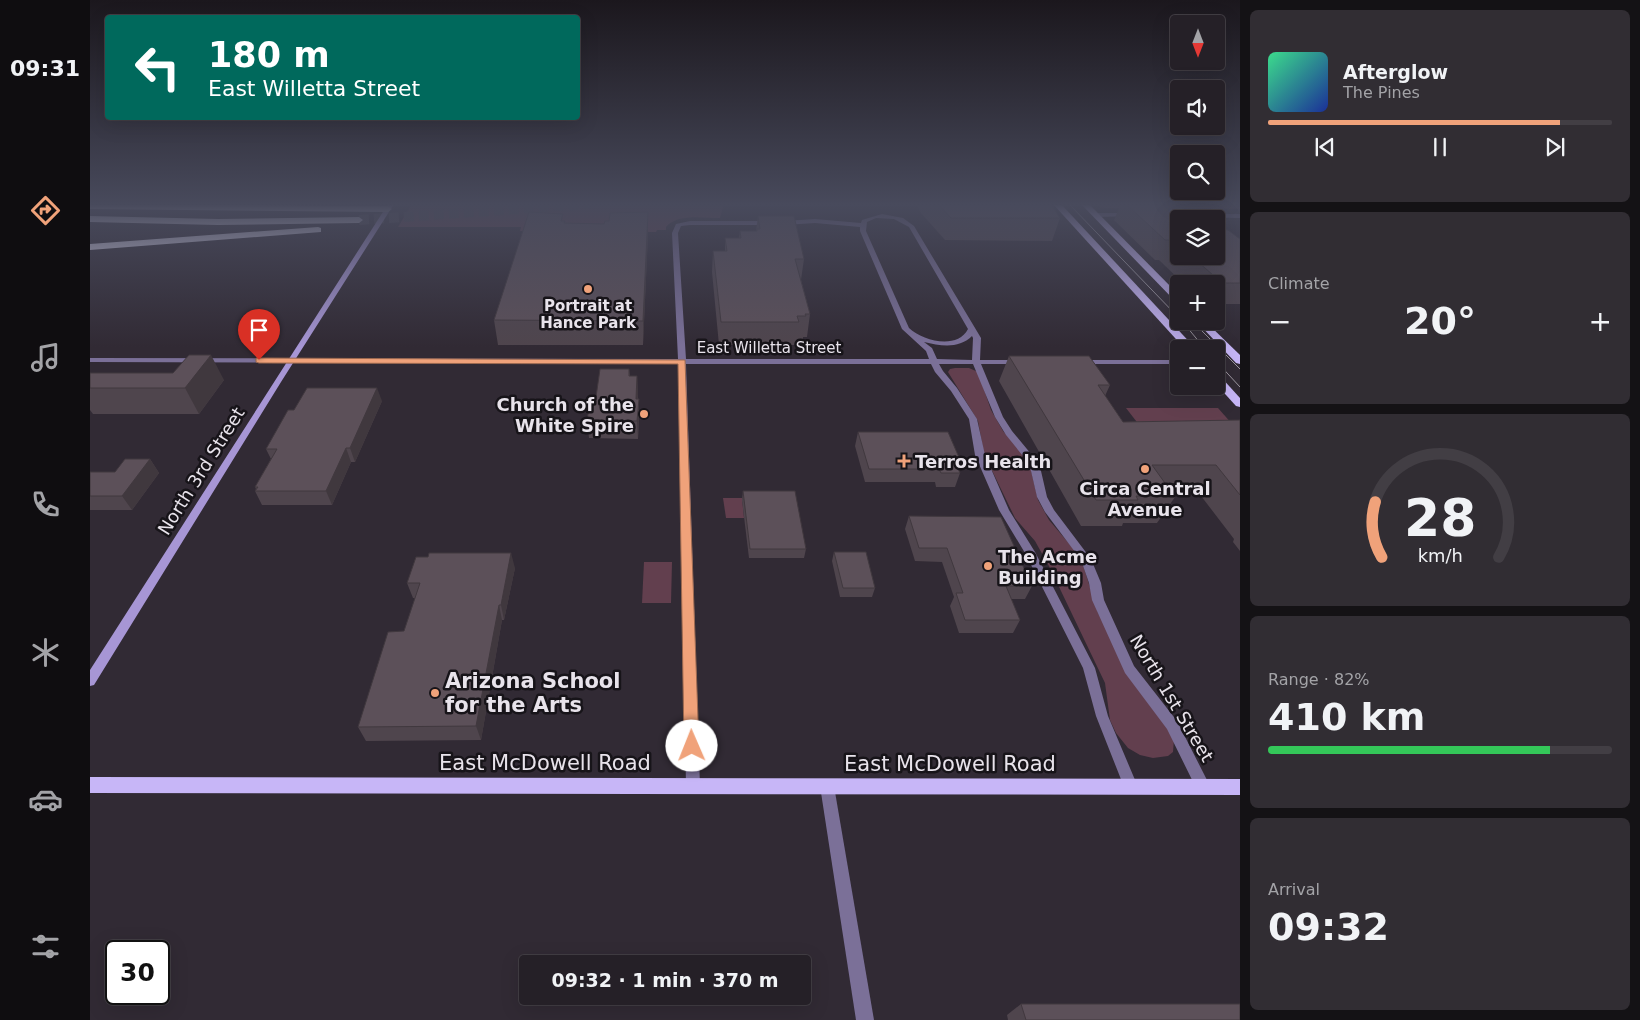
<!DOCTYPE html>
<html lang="en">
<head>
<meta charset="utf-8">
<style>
	:root { --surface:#252027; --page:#312d33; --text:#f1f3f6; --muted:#a3a3a7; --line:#423e44; --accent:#f0a27a }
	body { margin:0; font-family:"DejaVu Sans",sans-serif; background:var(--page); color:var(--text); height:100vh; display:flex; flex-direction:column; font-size:19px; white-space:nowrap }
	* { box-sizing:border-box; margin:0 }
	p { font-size:16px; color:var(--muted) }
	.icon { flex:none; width:28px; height:28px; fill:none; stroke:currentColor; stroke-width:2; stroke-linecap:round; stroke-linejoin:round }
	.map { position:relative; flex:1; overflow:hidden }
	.side { display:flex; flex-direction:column; gap:10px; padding:10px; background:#141215; width:400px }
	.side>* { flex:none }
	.banner { position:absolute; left:15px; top:15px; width:475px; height:105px; border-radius:5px; box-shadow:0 5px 20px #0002,0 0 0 1px var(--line); background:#00695c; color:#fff; overflow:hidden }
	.needle { width:32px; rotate:180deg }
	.tools { position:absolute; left:1080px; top:15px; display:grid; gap:10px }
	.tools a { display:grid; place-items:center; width:55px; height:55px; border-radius:5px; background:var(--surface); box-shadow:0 5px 20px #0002,0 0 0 1px var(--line); font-size:25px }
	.speed { position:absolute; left:15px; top:940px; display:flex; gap:10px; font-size:25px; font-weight:700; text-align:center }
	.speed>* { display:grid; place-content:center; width:65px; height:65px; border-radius:50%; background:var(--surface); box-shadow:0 5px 20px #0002,0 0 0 1px var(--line); line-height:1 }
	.speed .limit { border:2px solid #111; border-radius:8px; background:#fff; color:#111 }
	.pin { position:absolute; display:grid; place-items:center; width:42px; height:42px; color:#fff; margin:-51px -21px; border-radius:50% 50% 50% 0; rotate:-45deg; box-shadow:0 0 5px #0007 }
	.pin .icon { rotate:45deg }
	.me { position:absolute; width:55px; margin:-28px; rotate:359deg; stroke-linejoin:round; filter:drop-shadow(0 0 4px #0008) }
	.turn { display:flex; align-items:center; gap:18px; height:105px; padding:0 20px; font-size:22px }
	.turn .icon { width:65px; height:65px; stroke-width:2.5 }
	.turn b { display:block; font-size:35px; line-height:42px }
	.big { font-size:38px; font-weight:700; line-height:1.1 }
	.side .widget { flex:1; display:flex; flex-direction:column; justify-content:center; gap:8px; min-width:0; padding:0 18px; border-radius:8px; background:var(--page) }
	.side .dial { align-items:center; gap:0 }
	.dial svg { height:130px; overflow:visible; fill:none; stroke:var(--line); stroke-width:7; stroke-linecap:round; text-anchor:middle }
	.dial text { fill:var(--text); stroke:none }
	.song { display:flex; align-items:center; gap:15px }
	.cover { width:60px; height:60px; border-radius:8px; background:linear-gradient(135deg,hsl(150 70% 55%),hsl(230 70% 35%)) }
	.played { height:5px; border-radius:2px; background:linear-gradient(90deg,var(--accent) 85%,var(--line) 85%) }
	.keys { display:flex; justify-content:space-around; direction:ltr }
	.heat { display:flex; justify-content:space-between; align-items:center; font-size:28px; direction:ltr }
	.charge { height:8px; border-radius:4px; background:linear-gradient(90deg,#34c759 82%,var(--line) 0) }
	.trip { position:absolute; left:429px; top:955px; width:292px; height:50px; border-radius:5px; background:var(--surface); box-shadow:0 5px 20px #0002,0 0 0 1px var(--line); font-weight:700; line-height:50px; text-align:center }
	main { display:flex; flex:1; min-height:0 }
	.menu { display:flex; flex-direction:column; width:90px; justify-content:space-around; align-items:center; background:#0f0d10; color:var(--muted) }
	.menu .icon { width:35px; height:35px }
	.menu .current { color:var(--accent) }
	.menu b { font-size:22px; color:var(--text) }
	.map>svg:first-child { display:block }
</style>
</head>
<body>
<main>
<nav class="menu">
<b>09:31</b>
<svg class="icon current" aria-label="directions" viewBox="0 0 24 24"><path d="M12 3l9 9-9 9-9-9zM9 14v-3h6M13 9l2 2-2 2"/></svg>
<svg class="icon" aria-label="music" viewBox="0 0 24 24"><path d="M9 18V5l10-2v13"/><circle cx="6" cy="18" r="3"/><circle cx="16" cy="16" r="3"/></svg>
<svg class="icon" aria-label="phone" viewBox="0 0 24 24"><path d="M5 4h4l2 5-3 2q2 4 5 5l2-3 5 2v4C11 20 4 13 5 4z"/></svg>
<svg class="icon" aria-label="climate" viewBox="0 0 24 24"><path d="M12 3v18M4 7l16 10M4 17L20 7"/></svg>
<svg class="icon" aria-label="car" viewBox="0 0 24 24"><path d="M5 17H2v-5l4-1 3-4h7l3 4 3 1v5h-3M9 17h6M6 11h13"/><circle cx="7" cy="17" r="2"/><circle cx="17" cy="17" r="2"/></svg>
<svg class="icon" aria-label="filters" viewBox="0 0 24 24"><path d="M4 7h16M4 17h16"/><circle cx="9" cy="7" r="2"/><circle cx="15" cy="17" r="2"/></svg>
</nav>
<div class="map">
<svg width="1150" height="1020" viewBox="0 0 1150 1020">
	<rect width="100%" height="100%" fill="#312a34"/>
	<g fill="#623f4e">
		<path d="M322 204H634L630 218C614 218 587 213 576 227V230H567L566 232 430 231 431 227H308Z"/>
		<polygon points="1006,204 1150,204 1150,209 1016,208 1010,207"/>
		<polygon points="865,368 879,368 888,372 901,410 913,431 928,448 940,466 948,500 959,520 987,553 994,568 1008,613 1084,739 1083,752 1078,756 1063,758 1050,755 1038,748 1026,733 1020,720 1015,683 960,568 945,541 925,518 894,454 888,421 858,372 860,369"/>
		<polygon points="1036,408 1128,408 1150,433 1060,439"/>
		<polygon points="633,498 652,498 654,518 636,518"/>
		<polygon points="554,562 582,562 581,603 552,603"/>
	</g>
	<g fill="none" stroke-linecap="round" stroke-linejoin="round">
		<polyline stroke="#4c464f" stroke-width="10" stroke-dasharray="10 5" stroke-linecap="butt" points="269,220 500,204"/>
		<g fill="#7b7098" fill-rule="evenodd">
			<polygon points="1038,213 1041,215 1040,216 1007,217 1004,215 1007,213"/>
			<path d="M792 214 813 218 824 226 891 338 890 360H929L933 362 929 364H891L913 417 922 431 946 460 951 471 957 497 964 510 1001 559 1011 583 1014 600 1044 666 1087 721 1118 782 1120 787 1118 792 1113 794 1108 792 1077 729 1035 673 1002 600 999 583 991 560 955 512 947 497 941 471 937 461 916 435 905 417 883 364H849L853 371 867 388 887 419 895 455 919 510 945 552 1005 668 1018 716 1048 787 1046 792 1041 794 1036 792 1006 716 993 668 935 553 909 510 885 455 879 419 861 391 845 372 841 364H596L610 786 608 791 603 793 598 791 596 786 588 364 0 362V358L588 359 582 233 586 224 600 221H679L682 223 679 225H600L591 226 588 233 596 359H839L836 351 812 329 770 231V227L725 223 694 225 691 223 694 221 725 219 771 223 772 220ZM786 218 804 219 819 227 878 329C867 350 833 341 819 328L776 231 777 222ZM882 336 883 338 882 360 847 359 842 348 834 342C851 346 869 349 882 336Z"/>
			<polygon points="1101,214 1150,214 1150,218 1103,217 1100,215"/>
			<polygon points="988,360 1089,360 1089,364 991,364 987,362"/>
			<polygon points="737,779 742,781 744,786 784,1020 766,1020 730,786 732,781"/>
		</g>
		<polygon fill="#a796d5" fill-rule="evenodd" points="298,204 304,204 191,382 4,685 0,686 0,670"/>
		<g fill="#c7b6f7" fill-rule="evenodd">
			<polygon points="963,204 971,204 1106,349 1095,349"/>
			<polygon points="991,204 999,204 1089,295 1089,303 1086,302"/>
			<polygon points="1106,321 1115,321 1150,355 1150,364 1146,363"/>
			<polygon points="1126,375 1130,376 1150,398 1150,407 1146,406 1126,384"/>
			<polygon points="0,777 1150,779 1150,795 0,793"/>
		</g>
		<g fill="#e1dcf0" fill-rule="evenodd">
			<polygon points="0,204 298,206 302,209 298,212 0,209"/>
			<polygon points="0,216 128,219 269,217 273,220 269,223 128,225 0,222"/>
			<polygon points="228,227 231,228 231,232 0,250 0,244"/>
		</g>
		<g stroke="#9e98a1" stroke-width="1">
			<polyline points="979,204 1089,318"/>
			<polyline points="1092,321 1115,349"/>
			<polyline points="1102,321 1150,369"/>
			<polyline points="1126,361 1150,387"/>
		</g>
	</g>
	<g fill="#4f454d">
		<polygon points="826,204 961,204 970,218 962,241 855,240 831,213"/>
		<polygon points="1031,204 1102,204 1089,219 1089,256 1126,256 1134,230 1150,239 1150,304 1126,304 1126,284 1098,284 1096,282 1092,282 1069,260 1065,260 1024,220"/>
		<polygon points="668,216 714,259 711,280 720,314 717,337 713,337 713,339 707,339 706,345 629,345 622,272 623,251 635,251 635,238 649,238 650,231 666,231"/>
		<polygon points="473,221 475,221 475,223 558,234 553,345 408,345 404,320"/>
		<polygon points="919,356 1020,385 1015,396 1033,422 1150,420 1150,551 1143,542 1144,539 1108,492 1081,492 1085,497 1067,523 1033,523 1032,526 991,526 909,381"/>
		<polygon points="539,369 540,376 547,376 548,399 549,399 549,417 548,439 499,438 497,420 506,397"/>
		<polygon points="0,373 134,380 109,414 3,414 0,410"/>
		<polygon points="292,401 265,462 261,462 242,505 172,505 165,491 166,489 165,487 181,459 176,449"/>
		<polygon points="768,432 871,462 868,469 870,473 865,487 846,487 845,482 775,482 765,446"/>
		<polygon points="60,459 69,473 42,510 0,510 0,472 25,472"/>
		<polygon points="653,491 716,549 714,558 659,558 652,500"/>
		<polygon points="819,516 942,586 935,599 921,599 930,620 923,633 869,633 860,606 864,597 852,562 825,561 815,529"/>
		<polygon points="744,552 785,588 782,597 750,597 742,561"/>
		<polygon points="425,568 414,620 412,620 391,740 276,741 268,727 314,631 325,598 323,598 317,583"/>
		<polygon points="931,1004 1150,1020 918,1020 917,1015"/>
	</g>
	<g fill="#40383e">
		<polygon points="558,212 558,234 553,345 553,321"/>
		<polygon points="121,355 134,380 109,414 95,388"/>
		<polygon points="547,376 548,394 546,417 546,399"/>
		<polygon points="287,388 292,401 265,462 260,448"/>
		<polygon points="549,399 549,417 548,439 547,421"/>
		<polygon points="256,448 261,462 242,505 236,491"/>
		<polygon points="60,459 69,473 42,510 32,496"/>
		<polygon points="421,553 425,568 414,620 411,605"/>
		<polygon points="409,605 412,620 391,740 386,726"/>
	</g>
	<g fill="#5c5059" stroke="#40383e">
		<polygon points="848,204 961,204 970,218 861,218"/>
		<polygon points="1036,204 1102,204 1121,219 1089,219 1089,248 1079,240 1075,240"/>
		<polygon points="439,212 473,214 471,221 475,221 474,223 514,224 515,221 519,221 520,213 558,212 553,321 404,320"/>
		<polygon points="668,216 704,216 714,259 705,259 720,314 715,314 716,316 707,316 709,322 631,322 623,251 637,251 635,238 651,238 650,231 667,231 667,229 670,229"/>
		<polygon points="1126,223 1134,230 1138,230 1150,239 1150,283 1132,283 1107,261 1103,261 1098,256 1126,256"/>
		<polygon points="99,355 121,355 95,388 0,388 0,373 83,373"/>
		<polygon points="919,356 999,356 1020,385 1008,385 1033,422 1150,420 1150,495 1126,465 1062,465 1085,497 1046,496 1048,500 1006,500"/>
		<polygon points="510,369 539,369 539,376 547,376 546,399 549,399 547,421 497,420 501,397 506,397"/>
		<polygon points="217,388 287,388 260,448 256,448 236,491 165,491 168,487 165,487 187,449 176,449 198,410 204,410"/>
		<polygon points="768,432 858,432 871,462 865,462 870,473 851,473 849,469 779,469"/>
		<polygon points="35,459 60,459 32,496 0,496 0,472 25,472"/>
		<polygon points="653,491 705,491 716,549 660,549"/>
		<polygon points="819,516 911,517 942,586 916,586 930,620 875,620 866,593 873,593 857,548 829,548"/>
		<polygon points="744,552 776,552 785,588 753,588"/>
		<polygon points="339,553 421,553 411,605 409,605 386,726 268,727 298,632 314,631 330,583 317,583 326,557 338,557"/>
		<polygon points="931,1004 1150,1004 1150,1020 936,1020"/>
	</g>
	<linearGradient id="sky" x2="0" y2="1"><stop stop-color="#1b171d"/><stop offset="0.59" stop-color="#484a5c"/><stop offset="1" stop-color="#484a5c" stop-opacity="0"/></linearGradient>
	<rect width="1150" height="347" fill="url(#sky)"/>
	<polygon fill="#f0a27a" stroke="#9c694f" points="166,358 595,360 609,746 607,751 602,753 597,751 594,746 588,364 169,363 166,362"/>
	<g fill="#f0a27a" stroke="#171419" stroke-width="2">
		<circle cx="498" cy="289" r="5"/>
		<circle cx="554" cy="414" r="5"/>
		<path d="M811.5 453.5h5v5h5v5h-5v5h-5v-5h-5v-5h5z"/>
		<circle cx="1055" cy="469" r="5"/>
		<circle cx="898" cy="566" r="5"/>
		<circle cx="345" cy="693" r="5"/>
	</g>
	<g text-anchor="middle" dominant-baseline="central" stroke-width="5" stroke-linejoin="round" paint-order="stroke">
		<g font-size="15" font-weight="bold" fill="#e8e3eb" stroke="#171419">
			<text x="498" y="306">Portrait at<tspan x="498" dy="17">Hance Park</tspan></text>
		</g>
		<g font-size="15" fill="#e8e3eb" stroke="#171419">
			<text x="679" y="348">East Willetta Street</text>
		</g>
		<g font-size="18" font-weight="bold" fill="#e8e3eb" stroke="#171419" text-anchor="start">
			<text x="544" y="404" text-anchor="end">Church of the<tspan x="544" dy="21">White Spire</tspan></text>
			<text x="825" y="461">Terros Health</text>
			<text x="1055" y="488" text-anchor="middle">Circa Central<tspan x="1055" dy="21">Avenue</tspan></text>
			<text x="908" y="556">The Acme<tspan x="908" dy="21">Building</tspan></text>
		</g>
		<g font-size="18" fill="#e8e3eb" stroke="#171419">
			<text transform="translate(111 471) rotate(-58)">North 3rd Street</text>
			<text transform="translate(1082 698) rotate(59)">North 1st Street</text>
		</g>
		<g font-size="21" font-weight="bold" fill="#e8e3eb" stroke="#171419" text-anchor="start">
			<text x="355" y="681">Arizona School<tspan x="355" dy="24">for the Arts</tspan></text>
		</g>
		<g font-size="21" fill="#e8e3eb" stroke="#171419">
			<text x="455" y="763">East McDowell Road</text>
			<text x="860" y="764">East McDowell Road</text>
		</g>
	</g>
</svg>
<div class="tools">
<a><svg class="needle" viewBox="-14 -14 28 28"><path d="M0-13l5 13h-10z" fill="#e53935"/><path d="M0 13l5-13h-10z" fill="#a3a3a7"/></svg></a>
<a><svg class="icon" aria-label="sound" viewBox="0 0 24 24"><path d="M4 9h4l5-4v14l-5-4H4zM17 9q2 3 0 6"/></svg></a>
<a><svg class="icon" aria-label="search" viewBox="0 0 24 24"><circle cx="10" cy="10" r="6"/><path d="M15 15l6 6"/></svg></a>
<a><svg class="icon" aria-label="layers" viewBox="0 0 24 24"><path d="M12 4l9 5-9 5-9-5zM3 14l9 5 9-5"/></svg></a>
<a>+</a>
<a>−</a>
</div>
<div class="speed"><div class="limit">30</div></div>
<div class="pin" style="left:169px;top:360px;background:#d93025"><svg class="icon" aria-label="arrive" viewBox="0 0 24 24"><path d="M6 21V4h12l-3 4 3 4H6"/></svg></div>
<svg class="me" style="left:602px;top:746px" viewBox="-20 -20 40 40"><circle r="19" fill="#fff"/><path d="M0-13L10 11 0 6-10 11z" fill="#f0a27a"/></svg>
<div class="trip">09:32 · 1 min · 370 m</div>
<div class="banner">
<div class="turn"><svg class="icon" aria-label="left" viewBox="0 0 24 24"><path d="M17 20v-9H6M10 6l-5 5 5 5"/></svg><div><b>180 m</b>East Willetta Street</div></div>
</div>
</div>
<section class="side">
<div class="widget">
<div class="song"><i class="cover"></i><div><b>Afterglow</b><p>The Pines</p></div></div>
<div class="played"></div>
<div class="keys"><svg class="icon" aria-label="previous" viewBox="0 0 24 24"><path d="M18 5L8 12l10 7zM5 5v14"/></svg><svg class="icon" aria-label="pause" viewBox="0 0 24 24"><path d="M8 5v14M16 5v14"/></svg><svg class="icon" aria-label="next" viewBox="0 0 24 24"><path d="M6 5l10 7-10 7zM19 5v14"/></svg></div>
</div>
<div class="widget"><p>Climate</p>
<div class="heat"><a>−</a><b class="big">20°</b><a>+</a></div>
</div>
<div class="widget dial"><svg viewBox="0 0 100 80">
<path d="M14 69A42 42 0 1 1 86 69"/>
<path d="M14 69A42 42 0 0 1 10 35" stroke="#f0a27a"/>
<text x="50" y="56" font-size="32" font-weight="700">28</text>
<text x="50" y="72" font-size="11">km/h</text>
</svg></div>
<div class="widget"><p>Range · 82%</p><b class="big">410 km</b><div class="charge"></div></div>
<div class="widget"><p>Arrival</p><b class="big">09:32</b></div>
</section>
</main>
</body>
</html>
